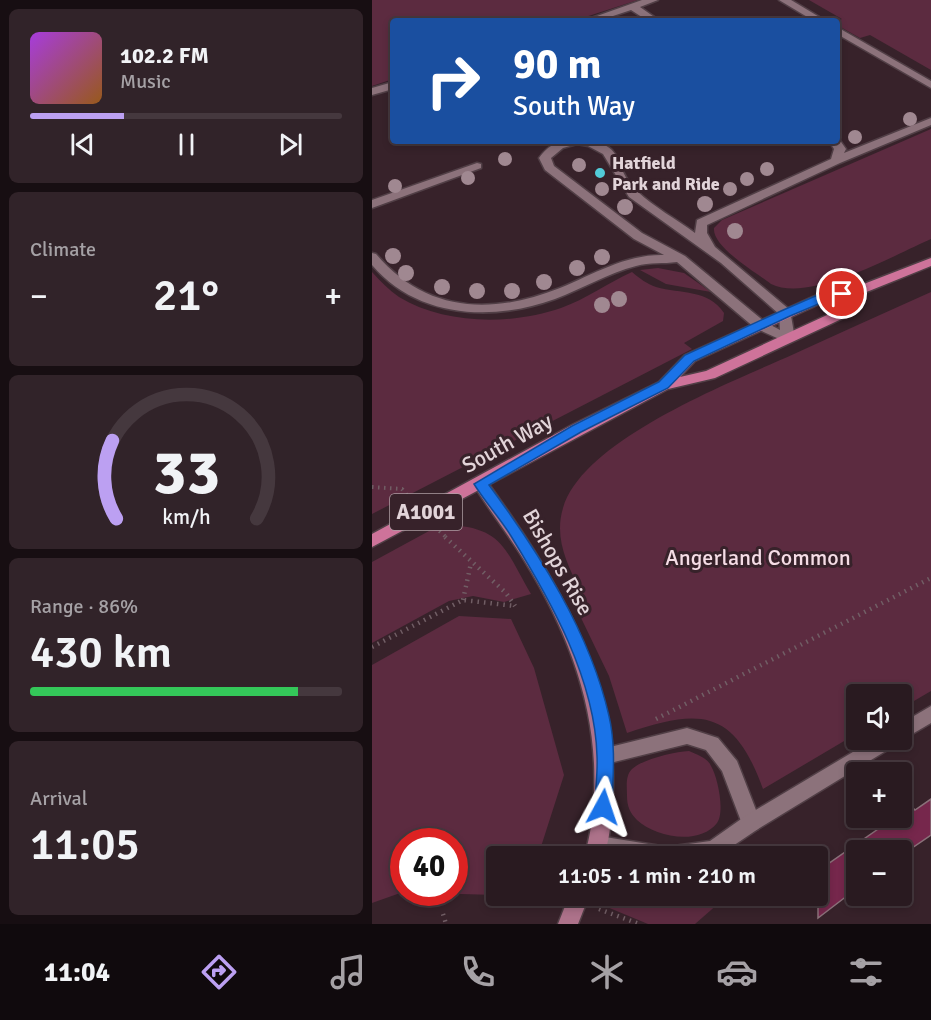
<!DOCTYPE html>
<html lang="en">
<head>
<meta charset="utf-8">
<style>
	:root { --surface:#291a20; --page:#312329; --text:#f1f3f6; --muted:#a5a1a5; --line:#45383e; --accent:#bca0f2 }
	body { margin:0; font-family:Signika,sans-serif; background:var(--page); color:var(--text); height:100vh; display:flex; flex-direction:column; font-size:22px; white-space:nowrap }
	* { box-sizing:border-box; margin:0 }
	p { font-size:20px; color:var(--muted) }
	.icon { flex:none; width:33px; height:33px; fill:none; stroke:currentColor; stroke-width:2; stroke-linecap:round; stroke-linejoin:round }
	.map { position:relative; flex:1; overflow:hidden }
	.drawer { display:flex; flex-direction:column; gap:9px; padding:9px; background:#170e12; width:372px }
	.drawer>* { flex:none }
	.top-card { position:absolute; left:18px; top:18px; width:450px; height:126px; border-radius:6px; box-shadow:0 3px 9px #0003,0 0 0 2px var(--line); background:#1a4fa0; color:#fff; overflow:hidden }
	.buttons { position:absolute; left:474px; top:684px; display:grid; gap:12px }
	.buttons a { display:grid; place-items:center; width:66px; height:66px; border-radius:6px; background:var(--surface); box-shadow:0 3px 9px #0003,0 0 0 2px var(--line); font-size:30px }
	.speed { position:absolute; left:18px; top:828px; display:flex; gap:12px; font-size:30px; font-weight:700; text-align:center }
	.speed>* { display:grid; place-content:center; width:78px; height:78px; border-radius:50%; background:var(--surface); box-shadow:0 3px 9px #0003,0 0 0 2px var(--line); line-height:1 }
	.speed .limit { border:9px solid #d22; background:#fff; color:#111 }
	.pin { position:absolute; display:grid; place-items:center; width:51px; height:51px; color:#fff; margin:-26px; border:3px solid #fff; border-radius:50%; box-shadow:0 2px 6px #0007 }
	.me { position:absolute; width:66px; margin:-33px; rotate:5deg; stroke-linejoin:round; filter:drop-shadow(0 0 4px #0008) }
	.turn { display:flex; align-items:center; gap:21px; height:126px; padding:0 24px; font-size:27px }
	.turn .icon { width:78px; height:78px; stroke-width:2.5 }
	.turn b { display:block; font-size:42px; line-height:51px }
	.big { font-size:45px; font-weight:600; line-height:1.1 }
	.drawer .tile { flex:1; display:flex; flex-direction:column; justify-content:center; gap:9px; min-width:0; padding:0 21px; border-radius:9px; background:var(--page) }
	.drawer .dial { align-items:center; gap:0 }
	.dial svg { height:156px; overflow:visible; fill:none; stroke:var(--line); stroke-width:7; stroke-linecap:round; text-anchor:middle }
	.dial text { fill:var(--text); stroke:none }
	.song { display:flex; align-items:center; gap:18px }
	.cover { width:72px; height:72px; border-radius:9px; background:linear-gradient(135deg,hsl(280 70% 55%),hsl(30 70% 35%)) }
	.played { height:6px; border-radius:3px; background:linear-gradient(90deg,var(--accent) 30%,var(--line) 30%) }
	.keys { display:flex; justify-content:space-around; direction:ltr }
	.heat { display:flex; justify-content:space-between; align-items:center; font-size:33px; direction:ltr }
	.charge { height:9px; border-radius:4px; background:linear-gradient(90deg,#34c759 86%,var(--line) 0) }
	.trip { position:absolute; left:114px; top:846px; width:342px; height:60px; border-radius:6px; background:var(--surface); box-shadow:0 3px 9px #0003,0 0 0 2px var(--line); font-weight:600; line-height:60px; text-align:center }
	.tabs { display:flex; height:96px; justify-content:space-around; align-items:center; background:#100a0d; color:var(--muted) }
	.tabs .icon { width:42px; height:42px }
	.tabs .current { color:var(--accent) }
	.tabs b { font-size:27px; color:var(--text) }
	main { display:flex; flex:1; min-height:0 }
	.map>svg:first-child { display:block }
</style>
</head>
<body>
<main>
<section class="drawer">
<div class="tile">
<div class="song"><i class="cover"></i><div><b>102.2 FM</b><p>Music</p></div></div>
<div class="played"></div>
<div class="keys"><svg class="icon" aria-label="previous" viewBox="0 0 24 24"><path d="M18 5L8 12l10 7zM5 5v14"/></svg><svg class="icon" aria-label="pause" viewBox="0 0 24 24"><path d="M8 5v14M16 5v14"/></svg><svg class="icon" aria-label="next" viewBox="0 0 24 24"><path d="M6 5l10 7-10 7zM19 5v14"/></svg></div>
</div>
<div class="tile"><p>Climate</p>
<div class="heat"><a>−</a><b class="big">21°</b><a>+</a></div>
</div>
<div class="tile dial"><svg viewBox="0 0 100 80">
<path d="M14 69A42 42 0 1 1 86 69"/>
<path d="M14 69A42 42 0 0 1 12 29" stroke="#bca0f2"/>
<text x="50" y="56" font-size="32" font-weight="700">33</text>
<text x="50" y="72" font-size="11">km/h</text>
</svg></div>
<div class="tile"><p>Range · 86%</p><b class="big">430 km</b><div class="charge"></div></div>
<div class="tile"><p>Arrival</p><b class="big">11:05</b></div>
</section>
<div class="map">
<svg width="559" height="924" viewBox="0 0 559 924">
	<rect width="100%" height="100%" fill="#37222a"/>
	<g fill="#5c2b40">
		<polygon points="0,0 266,0 201,21 21,21 21,79 0,86"/>
		<polygon points="437,0 559,0 559,70 498,35 488,38 465,25 465,21 470,19"/>
		<path d="M559 129V239C520 256 438 303 399 284 385 273 340 247 342 228L350 220Z"/>
		<polygon points="286,268 312,273 339,292 294,284 268,270"/>
		<path d="M0 272C8 281 17 290 27 297 73 325 140 325 189 308 214 299 236 283 260 272 267 278 275 284 284 287 309 294 336 289 352 313L351 321 312 343 320 349 0 514Z"/>
		<path d="M559 292V691L530 708V694H484V734L391 789C362 709 329 708 255 733L237 676 198 595 208 590C195 564 182 538 191 508 211 439 360 382 422 354 467 333 513 313 559 292Z"/>
		<path d="M78 525C132 528 134 552 159 594L132 602 101 596 77 601 0 643V562L57 531Z"/>
		<polygon points="87,616 139,619 162,668 192,775 166,856 124,856 124,895 54,893 82,892 82,842 32,842 31,892 0,903 0,665"/>
		<path d="M317 751C325 755 335 757 339 766 346 778 353 812 345 823 327 846 283 837 265 820 258 813 255 806 255 796 255 787 253 776 260 769 271 759 302 752 317 751Z"/>
		<polygon points="230,896 355,896 323,924 276,924 223,902"/>
	</g>
	<polygon fill="#76274c" stroke="#8b717a" stroke-width="1.5" points="559,799 559,835 537,850 484,850 484,889 446,918 446,871 522,818 530,818 530,812 539,806 543,810"/>
	<g fill="none" stroke-linecap="round" stroke-linejoin="round">
		<defs>
			<g id="lane">
				<polygon points="270,0 286,0 268,7 288,21 276,21 259,10 226,21 211,21"/>
				<polygon points="407,0 419,0 454,21 442,21"/>
				<polygon points="465,27 559,81 559,88 465,34"/>
				<polygon points="21,82 21,89 0,95 0,88"/>
				<path d="M559 118V125L468 163 335 225V233L343 247 418 310 423 339 416 343 383 328 305 262C291 264 278 262 264 266 236 273 210 289 183 299 120 322 45 318 0 265V253L4 254C54 313 120 315 188 288 222 274 254 254 292 255L262 239 173 170 167 158C177 144 186 141 203 141 259 141 236 164 266 192 282 207 304 219 323 233L325 220 459 159 462 149 457 141 467 139 474 149 472 153ZM205 144 216 146 231 154 257 197 349 263 407 314 408 330 393 322 313 256 270 233 182 166 179 158 191 148Z"/>
				<polygon points="105,163 109,164 109,168 0,208 0,200"/>
				<polygon points="315,728 346,738 365,761 389,823 386,829 379,832 372,829 350,771 334,750 315,744 234,764 227,762 225,756 227,750 234,748"/>
			</g>
			<g id="street">
				<polygon points="559,706 559,723 530,740 529,740 530,723"/>
				<polygon points="501,740 525,740 522,746 386,829 346,856 243,856 220,851 217,845 220,839 227,836 295,847 338,841 372,817"/>
			</g>
			<g id="secondary">
				<path d="M109 479 114 480C180 572 244 672 241 789 240 811 239 835 232 856H212C219 836 221 814 222 793 226 709 196 631 152 560 136 534 117 510 101 484Z"/>
				<polygon points="197,896 217,896 206,924 186,924"/>
			</g>
			<path id="primary" d="M559 258V266L492 293 476 316 343 378 296 389 0 547V534L200 425 287 382 313 355 447 294 484 287ZM476 296 466 310 334 371 308 377 323 361 456 300Z"/>
		</defs>
		<use href="#lane" stroke="#513f46" stroke-width="3"/>
		<use href="#street" stroke="#513f46" stroke-width="3"/>
		<use href="#secondary" stroke="#513f46" stroke-width="3"/>
		<use href="#primary" stroke="#513f46" stroke-width="3"/>
		<g stroke="#715e65" stroke-width="4" stroke-dasharray="1.5 4.5" stroke-linecap="butt">
			<polyline points="0,487 30,489 38,499"/>
			<polyline points="63,527 75,538"/>
		</g>
		<g stroke="#715e65" stroke-width="4.5" stroke-dasharray="1.5 5" stroke-linecap="butt">
			<polyline points="73,537 134,593 143,606"/>
			<polyline points="91,600 99,563"/>
			<polyline points="0,647 91,600 143,606"/>
			<polyline points="284,719 559,578"/>
			<polyline points="227,909 267,924"/>
			<polyline points="71,914 74,924"/>
		</g>
		<use href="#lane" fill="#8c727b" fill-rule="evenodd"/>
		<use href="#street" fill="#8c727b" fill-rule="evenodd"/>
		<use href="#secondary" fill="#ad728a" fill-rule="evenodd"/>
		<use href="#primary" fill="#ce739a" fill-rule="evenodd"/>
	</g>
	<g fill="#a08891">
		<circle cx="538" cy="119" r="7"/>
		<circle cx="483" cy="137" r="7"/>
		<circle cx="133" cy="159" r="7"/>
		<circle cx="207" cy="165" r="7"/>
		<circle cx="395" cy="169" r="7"/>
		<circle cx="96" cy="178" r="7"/>
		<circle cx="375" cy="179" r="7"/>
		<circle cx="23" cy="186" r="7"/>
		<circle cx="230" cy="189" r="7"/>
		<circle cx="358" cy="189" r="7"/>
		<circle cx="333" cy="204" r="8"/>
		<circle cx="253" cy="207" r="8"/>
		<circle cx="363" cy="231" r="8"/>
		<circle cx="21" cy="256" r="8"/>
		<circle cx="230" cy="257" r="8"/>
		<circle cx="205" cy="268" r="8"/>
		<circle cx="34" cy="273" r="8"/>
		<circle cx="172" cy="282" r="8"/>
		<circle cx="70" cy="287" r="8"/>
		<circle cx="105" cy="291" r="8"/>
		<circle cx="140" cy="291" r="8"/>
		<circle cx="247" cy="299" r="8"/>
		<circle cx="230" cy="305" r="8"/>
	</g>
	<path fill="#1a73e8" stroke="#114b97" stroke-width="1.5" d="M470 290 474 291V296L456 300 418 316 322 361 296 388 209 432 117 485C167 553 218 632 237 716 244 746 241 776 240 807L237 812 231 815 225 812 223 807C223 790 226 773 225 756 223 679 179 601 139 536 128 518 113 502 102 484L200 426 287 382 313 355 409 311 448 294Z"/>
	<circle fill="#52cbd8" stroke="#37222a" stroke-width="2" cx="228" cy="173" r="6"/>
	<g text-anchor="middle" dominant-baseline="central" stroke-width="6" stroke-linejoin="round" paint-order="stroke">
		<g font-size="18" font-weight="bold" fill="#e2d4d9" stroke="#37222a" text-anchor="start">
			<text x="240" y="163">Hatfield<tspan x="240" dy="21">Park and Ride</tspan></text>
		</g>
		<rect fill="#37222a" stroke="#af9fa4" stroke-width="1.5" x="18" y="494" width="72" height="36" rx="4.5"/>
		<g font-size="21" font-weight="bold" fill="#e2d4d9">
			<text x="54" y="512">A1001</text>
		</g>
		<g font-size="22" fill="#e2d4d9" stroke="#37222a">
			<text transform="translate(135 443) rotate(-29)">South Way</text>
			<text transform="translate(186 562) rotate(60)">Bishops Rise</text>
		</g>
		<g font-size="22" fill="#f5dce5" stroke="#37222a">
			<text x="386" y="557">Angerland Common</text>
		</g>
	</g>
</svg>
<div class="buttons">
<a><svg class="icon" aria-label="sound" viewBox="0 0 24 24"><path d="M4 9h4l5-4v14l-5-4H4zM17 9q2 3 0 6"/></svg></a>
<a>+</a>
<a>−</a>
</div>
<div class="speed"><div class="limit">40</div></div>
<div class="pin" style="left:470px;top:294px;background:#d93025"><svg class="icon" aria-label="arrive" viewBox="0 0 24 24"><path d="M6 21V4h12l-3 4 3 4H6"/></svg></div>
<svg class="me" style="left:231px;top:807px" viewBox="-20 -20 40 40"><path d="M0-17L14 15 0 8-14 15z" fill="#1a73e8" stroke="#fff" stroke-width="4"/></svg>
<div class="trip">11:05 · 1 min · 210 m</div>
<div class="top-card">
<div class="turn"><svg class="icon" aria-label="right" viewBox="0 0 24 24"><path d="M7 20v-9h11M14 6l5 5-5 5"/></svg><div><b>90 m</b>South Way</div></div>
</div>
</div>
</main>
<nav class="tabs">
<b>11:04</b>
<svg class="icon current" aria-label="directions" viewBox="0 0 24 24"><path d="M12 3l9 9-9 9-9-9zM9 14v-3h6M13 9l2 2-2 2"/></svg>
<svg class="icon" aria-label="music" viewBox="0 0 24 24"><path d="M9 18V5l10-2v13"/><circle cx="6" cy="18" r="3"/><circle cx="16" cy="16" r="3"/></svg>
<svg class="icon" aria-label="phone" viewBox="0 0 24 24"><path d="M5 4h4l2 5-3 2q2 4 5 5l2-3 5 2v4C11 20 4 13 5 4z"/></svg>
<svg class="icon" aria-label="climate" viewBox="0 0 24 24"><path d="M12 3v18M4 7l16 10M4 17L20 7"/></svg>
<svg class="icon" aria-label="car" viewBox="0 0 24 24"><path d="M5 17H2v-5l4-1 3-4h7l3 4 3 1v5h-3M9 17h6M6 11h13"/><circle cx="7" cy="17" r="2"/><circle cx="17" cy="17" r="2"/></svg>
<svg class="icon" aria-label="filters" viewBox="0 0 24 24"><path d="M4 7h16M4 17h16"/><circle cx="9" cy="7" r="2"/><circle cx="15" cy="17" r="2"/></svg>
</nav>
</body>
</html>
